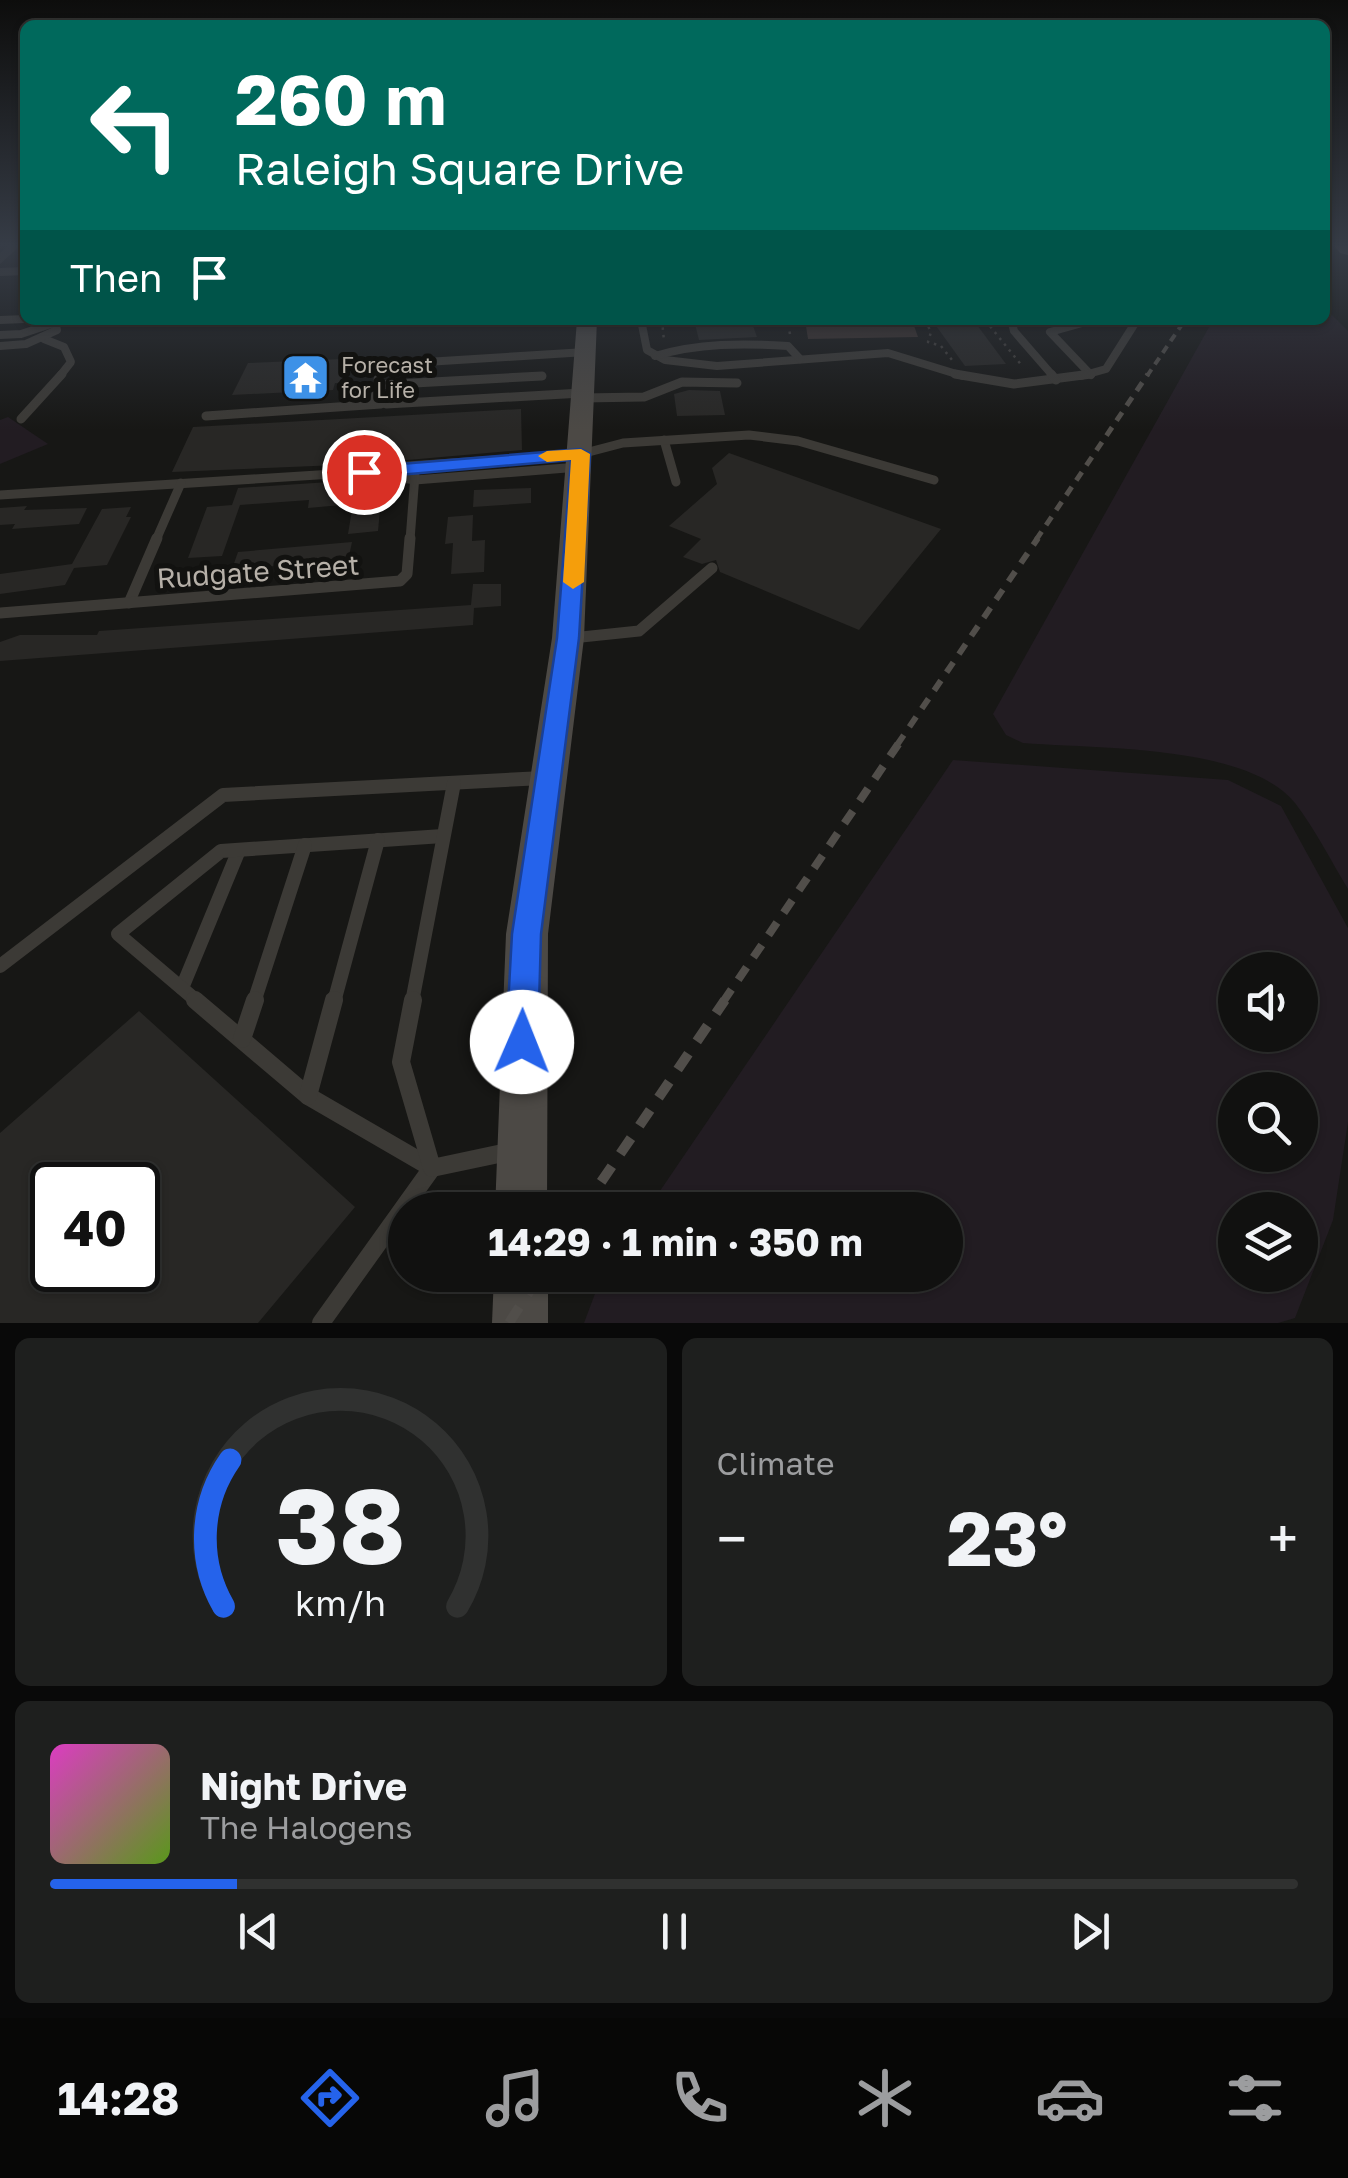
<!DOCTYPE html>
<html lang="en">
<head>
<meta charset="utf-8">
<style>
	:root { --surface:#111110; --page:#1e1f1e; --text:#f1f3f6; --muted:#9c9d9f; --line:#303130; --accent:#2563eb }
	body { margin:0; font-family:"Golos Text",sans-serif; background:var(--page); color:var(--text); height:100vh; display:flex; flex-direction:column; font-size:38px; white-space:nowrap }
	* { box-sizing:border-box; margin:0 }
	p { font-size:32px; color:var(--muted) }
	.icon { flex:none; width:55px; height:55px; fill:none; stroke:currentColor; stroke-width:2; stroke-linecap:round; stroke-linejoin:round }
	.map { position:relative; height:1323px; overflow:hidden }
	.drawer { display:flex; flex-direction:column; gap:15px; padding:15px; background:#090909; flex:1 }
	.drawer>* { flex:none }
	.hud { position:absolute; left:20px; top:20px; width:1310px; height:305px; border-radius:15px; box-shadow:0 2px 8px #0004,0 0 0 2px var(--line); background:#00695c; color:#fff; overflow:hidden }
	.tools { position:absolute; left:1218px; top:952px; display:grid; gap:20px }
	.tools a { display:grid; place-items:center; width:100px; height:100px; border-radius:50%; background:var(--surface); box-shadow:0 2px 8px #0004,0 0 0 2px var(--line); font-size:50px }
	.speed { position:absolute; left:30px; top:1162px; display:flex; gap:20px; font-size:50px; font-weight:700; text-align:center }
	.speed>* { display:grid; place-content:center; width:130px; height:130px; border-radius:50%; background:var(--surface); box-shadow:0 2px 8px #0004,0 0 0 2px var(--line); line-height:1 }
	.speed .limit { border:5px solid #111; border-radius:15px; background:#fff; color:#111 }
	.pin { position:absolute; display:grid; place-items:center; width:85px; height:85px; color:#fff; margin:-42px; border:5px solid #fff; border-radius:50%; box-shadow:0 2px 10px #0007 }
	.me { position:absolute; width:110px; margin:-55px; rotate:1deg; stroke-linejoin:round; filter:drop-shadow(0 0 8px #0008) }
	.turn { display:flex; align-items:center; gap:35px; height:210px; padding:0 50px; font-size:45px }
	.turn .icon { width:130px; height:130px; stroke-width:2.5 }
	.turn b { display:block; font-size:70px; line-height:85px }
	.then { display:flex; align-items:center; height:95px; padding:0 50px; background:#0003; gap:20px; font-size:38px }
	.big { font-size:75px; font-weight:700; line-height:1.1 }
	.drawer .card { flex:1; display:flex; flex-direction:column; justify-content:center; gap:15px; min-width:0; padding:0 35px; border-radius:15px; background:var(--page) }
	.drawer .dial { align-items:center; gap:0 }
	.dial svg { height:260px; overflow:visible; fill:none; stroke:var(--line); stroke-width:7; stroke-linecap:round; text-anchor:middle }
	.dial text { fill:var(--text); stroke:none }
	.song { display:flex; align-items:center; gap:30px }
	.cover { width:120px; height:120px; border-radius:15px; background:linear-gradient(135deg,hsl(310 70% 55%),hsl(90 70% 35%)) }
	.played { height:10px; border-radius:5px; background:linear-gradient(90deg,var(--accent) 15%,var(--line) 15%) }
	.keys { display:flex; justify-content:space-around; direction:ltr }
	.heat { display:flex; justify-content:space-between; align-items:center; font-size:55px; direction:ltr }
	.drawer .tiles { flex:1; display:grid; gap:15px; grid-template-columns:1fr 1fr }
	.card:last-child { grid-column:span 2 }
	.trip { position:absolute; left:388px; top:1192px; width:575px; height:100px; border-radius:50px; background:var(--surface); box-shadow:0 2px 8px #0004,0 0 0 2px var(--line); font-weight:700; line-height:100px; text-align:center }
	.menu { display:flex; height:160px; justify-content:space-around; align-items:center; background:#070706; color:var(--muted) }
	.menu .icon { width:70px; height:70px }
	.menu .selected { color:var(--accent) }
	.menu b { font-size:45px; color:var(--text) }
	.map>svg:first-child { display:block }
</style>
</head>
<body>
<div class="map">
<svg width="1348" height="1323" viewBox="0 0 1348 1323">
	<rect width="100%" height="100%" fill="#171715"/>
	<g fill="#221c22" fill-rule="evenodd">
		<path d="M1325 308 1348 331V889C1331 861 1315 829 1295 803 1247 744 1095 749 1023 743L1006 735 993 714 1213 320H1325Z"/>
		<polygon points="8,417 48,444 0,464 0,420"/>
		<path d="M953 760 1228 780 1281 806 1348 928V1122L1333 1220 1295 1318 1278 1323H584L602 1275H945V1210H647ZM1235 970H1300V1035H1235ZM1235 1090H1300V1155H1235ZM1235 1210H1300V1275H1235Z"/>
	</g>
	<polygon fill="#3a302c" points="823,320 912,320 918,337 808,339 806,326"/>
	<g fill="#282725" fill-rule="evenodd">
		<polygon points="694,320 751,320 757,337 699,340"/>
		<polygon points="944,320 974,321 1006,364 965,366 934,323"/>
		<polygon points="342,359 340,367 347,366 342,383 335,383 333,390 232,395 248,363"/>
		<polygon points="689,390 720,391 725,415 677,416 674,394"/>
		<polygon points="521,409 522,450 362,464 172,472 193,427"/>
		<polygon points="729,453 941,529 859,630 720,572 716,560 702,564 683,557 701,539 669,526 717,484 712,468"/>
		<polygon points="360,480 357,501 381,499 378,531 348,534 353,504 308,508 309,500 240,505 222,556 188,558 207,507 232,505 238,488"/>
		<polygon points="531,488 531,503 473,507 474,490"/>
		<polygon points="27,506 24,510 87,508 79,524 12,529 15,524 0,525 0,508"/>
		<polygon points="131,507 126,517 131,517 107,565 74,568 65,585 0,594 0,574 72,564 102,509"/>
		<polygon points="473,515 472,541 485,540 484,572 451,574 453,543 445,544 448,517"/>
		<polygon points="352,542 348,561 232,569 238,552"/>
		<polygon points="473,584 501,584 501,606 474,608 473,625 0,661 0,642 20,635 97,635 99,631 471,605"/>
		<path d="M139 1011 355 1207 258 1323H0V1133ZM52 1185H138V1270H52Z"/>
	</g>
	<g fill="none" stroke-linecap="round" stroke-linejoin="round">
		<g stroke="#43403d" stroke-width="2.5" stroke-dasharray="2.5 5" stroke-linecap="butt">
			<polyline points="662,320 664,341"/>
			<polyline points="925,320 931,332 928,342 941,346 952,360"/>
			<polyline points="992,320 989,325 1023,367"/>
			<polyline points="790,334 788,325 793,320"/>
		</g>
		<g stroke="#3c3a36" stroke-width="8">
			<polyline points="0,320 25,319"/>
			<polyline points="641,320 647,350 665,360 717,366 888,353 963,376"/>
			<polyline points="1022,320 1012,323 1014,331 1053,376"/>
			<polyline points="0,335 21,334 54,323"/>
			<polyline points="44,339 64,347 71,362 60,376"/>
			<polyline points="0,346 26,344 57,330 55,322 46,320"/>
			<path d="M655 356C698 343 743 343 788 346L800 359"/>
			<polyline points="1091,375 1050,332 1093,320"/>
			<polyline points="379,376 380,371 394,364 586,352"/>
			<polyline points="533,376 542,376"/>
			<polyline points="1081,376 1106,369 1137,320"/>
		</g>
		<g stroke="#3c3a36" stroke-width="9">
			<polyline points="379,374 375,399 386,404 582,393"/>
			<polyline points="955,374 1014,384 1091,374"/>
			<polyline points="1051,374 1056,380"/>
			<polyline points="378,385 542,376"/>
			<polyline points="582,398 644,397 682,382 737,383"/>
			<polyline points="206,416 381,404"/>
			<polyline points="21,419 62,374"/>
			<polyline points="664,440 676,482"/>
			<polyline points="373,474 393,467 581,454 623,443 749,435 798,441 934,480"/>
			<polyline points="0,495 365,472 415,480 579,467"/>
			<polyline points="156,540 181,483"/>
			<polyline points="410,540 415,475"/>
		</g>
		<g stroke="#3c3a36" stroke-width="11">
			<polyline points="129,603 157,538"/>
			<polyline points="0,613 400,581 407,574 410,538"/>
			<polyline points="572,638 639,631 712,568"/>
		</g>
		<g stroke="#3c3a36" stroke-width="14">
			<polyline points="0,966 223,795 543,778"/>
			<polyline points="182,988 239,850"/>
			<polyline points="198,1002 118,934 221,851 443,836"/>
			<polyline points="254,1002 305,845"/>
			<polyline points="334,1002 378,840"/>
			<polyline points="412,1002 454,783"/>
		</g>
		<g stroke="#3c3a36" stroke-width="18">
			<polyline points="195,1000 308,1096 432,1168 321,1323"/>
			<polyline points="413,1000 401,1062 432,1168 512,1151"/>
			<polyline points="242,1039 255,1000"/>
			<polyline points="308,1096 334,1000"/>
		</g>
		<g fill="#3c3a36" fill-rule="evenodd">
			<polygon points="8,245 21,245 0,264 0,253"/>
			<polygon points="25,267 25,275 0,276 0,268"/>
		</g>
		<g fill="#4c4945" fill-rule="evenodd">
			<polygon points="577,320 597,320 584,638 548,934 547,1210 495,1210 506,934 552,638"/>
			<polygon points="494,1275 548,1275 548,1323 492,1323"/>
		</g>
		<polygon fill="#6c6863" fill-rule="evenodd" points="1334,245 1348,245 1348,255 1340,253"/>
		<polyline stroke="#514e4a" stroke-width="4" stroke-dasharray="8 6" stroke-linecap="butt" points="1147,376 1185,320"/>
		<polyline stroke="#514e4a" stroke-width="5" stroke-dasharray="10 8" stroke-linecap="butt" points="1036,540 1148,374"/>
		<polyline stroke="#514e4a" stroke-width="6" stroke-dasharray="12 10" stroke-linecap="butt" points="897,745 1038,538"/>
		<polyline stroke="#514e4a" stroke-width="8" stroke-dasharray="15 12" stroke-linecap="butt" points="723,1002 899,743"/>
		<g stroke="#514e4a" stroke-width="10" stroke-dasharray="19 15" stroke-linecap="butt">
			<polyline points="582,1210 725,1000"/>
			<polyline points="509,1323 540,1275"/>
		</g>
	</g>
	<linearGradient id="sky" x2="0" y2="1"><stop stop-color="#0d0d0c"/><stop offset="0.57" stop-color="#363c46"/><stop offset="1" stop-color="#363c46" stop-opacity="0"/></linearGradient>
	<rect width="1348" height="430" fill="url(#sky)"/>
	<polygon fill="#2563eb" stroke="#184099" stroke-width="2.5" points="581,449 590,454 579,638 541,934 538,1042 534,1053 522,1058 511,1053 506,1042 512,934 557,638 571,460 364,478 355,472 364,467"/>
	<polygon fill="#f59e0b" points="581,449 590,454 584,582 573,589 563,582 571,460 547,462 538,456 547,451"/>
	<defs>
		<symbol id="temple-square" viewBox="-11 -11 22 22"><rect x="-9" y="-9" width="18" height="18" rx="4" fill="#3d91e7" stroke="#121210"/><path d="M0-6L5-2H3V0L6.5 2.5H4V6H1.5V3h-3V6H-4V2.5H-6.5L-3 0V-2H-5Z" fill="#fff"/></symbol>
	</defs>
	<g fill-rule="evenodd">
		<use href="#temple-square" x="278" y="350" width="55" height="55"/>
	</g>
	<g text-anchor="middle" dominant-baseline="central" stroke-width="10" stroke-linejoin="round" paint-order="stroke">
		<g font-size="22" fill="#b6b0a8" stroke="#121210" text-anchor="start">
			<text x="341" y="364">Forecast<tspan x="341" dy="25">for Life</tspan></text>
		</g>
		<g font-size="28" fill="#b6b0a8" stroke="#121210">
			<text transform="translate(258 571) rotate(-4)">Rudgate Street</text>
		</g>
	</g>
</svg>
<div class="tools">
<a><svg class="icon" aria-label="sound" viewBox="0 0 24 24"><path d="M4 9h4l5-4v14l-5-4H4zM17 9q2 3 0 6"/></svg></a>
<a><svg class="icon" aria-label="search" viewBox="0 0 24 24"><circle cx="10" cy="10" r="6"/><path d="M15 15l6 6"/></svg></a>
<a><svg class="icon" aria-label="layers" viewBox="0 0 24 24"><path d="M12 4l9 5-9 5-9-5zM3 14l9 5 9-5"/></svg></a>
</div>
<div class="speed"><div class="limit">40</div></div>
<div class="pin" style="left:364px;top:472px;background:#d93025"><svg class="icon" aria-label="arrive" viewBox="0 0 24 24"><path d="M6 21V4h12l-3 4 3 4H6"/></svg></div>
<svg class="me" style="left:522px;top:1042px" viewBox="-20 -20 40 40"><circle r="19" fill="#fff"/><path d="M0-13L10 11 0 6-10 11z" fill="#2563eb"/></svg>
<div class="trip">14:29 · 1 min · 350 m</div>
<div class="hud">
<div class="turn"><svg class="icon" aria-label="left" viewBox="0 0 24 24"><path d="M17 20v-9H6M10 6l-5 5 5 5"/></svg><div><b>260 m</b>Raleigh Square Drive</div></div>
<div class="then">Then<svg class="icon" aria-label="arrive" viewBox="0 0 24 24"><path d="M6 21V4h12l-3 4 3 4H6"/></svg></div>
</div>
</div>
<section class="drawer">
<div class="tiles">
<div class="card dial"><svg viewBox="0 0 100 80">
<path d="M14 69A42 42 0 1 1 86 69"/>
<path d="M14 69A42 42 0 0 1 16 24" stroke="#2563eb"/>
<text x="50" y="56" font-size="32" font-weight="700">38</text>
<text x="50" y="72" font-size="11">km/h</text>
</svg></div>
<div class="card"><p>Climate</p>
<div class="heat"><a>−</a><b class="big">23°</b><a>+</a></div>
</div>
<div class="card">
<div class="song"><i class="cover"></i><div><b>Night Drive</b><p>The Halogens</p></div></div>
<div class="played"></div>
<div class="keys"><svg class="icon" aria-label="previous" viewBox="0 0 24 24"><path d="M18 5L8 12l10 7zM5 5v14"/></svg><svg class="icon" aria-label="pause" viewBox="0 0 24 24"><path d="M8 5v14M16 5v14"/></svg><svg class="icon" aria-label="next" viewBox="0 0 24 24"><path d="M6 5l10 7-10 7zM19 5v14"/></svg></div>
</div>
</div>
</section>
<nav class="menu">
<b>14:28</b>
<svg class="icon selected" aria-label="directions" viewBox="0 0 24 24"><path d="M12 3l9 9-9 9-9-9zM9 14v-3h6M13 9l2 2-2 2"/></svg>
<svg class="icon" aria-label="music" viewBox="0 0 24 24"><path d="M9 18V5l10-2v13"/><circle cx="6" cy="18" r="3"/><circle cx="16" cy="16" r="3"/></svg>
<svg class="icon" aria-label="phone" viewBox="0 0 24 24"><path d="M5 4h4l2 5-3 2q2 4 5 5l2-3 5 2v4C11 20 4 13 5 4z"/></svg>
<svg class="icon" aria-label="climate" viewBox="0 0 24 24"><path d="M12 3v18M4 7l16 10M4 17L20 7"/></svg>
<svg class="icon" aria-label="car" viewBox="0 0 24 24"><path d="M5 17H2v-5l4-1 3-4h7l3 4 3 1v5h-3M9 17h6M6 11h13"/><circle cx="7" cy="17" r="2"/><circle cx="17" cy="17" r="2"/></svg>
<svg class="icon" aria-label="filters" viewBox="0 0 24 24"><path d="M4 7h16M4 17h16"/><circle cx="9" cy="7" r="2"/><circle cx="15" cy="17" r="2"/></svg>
</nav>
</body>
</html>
